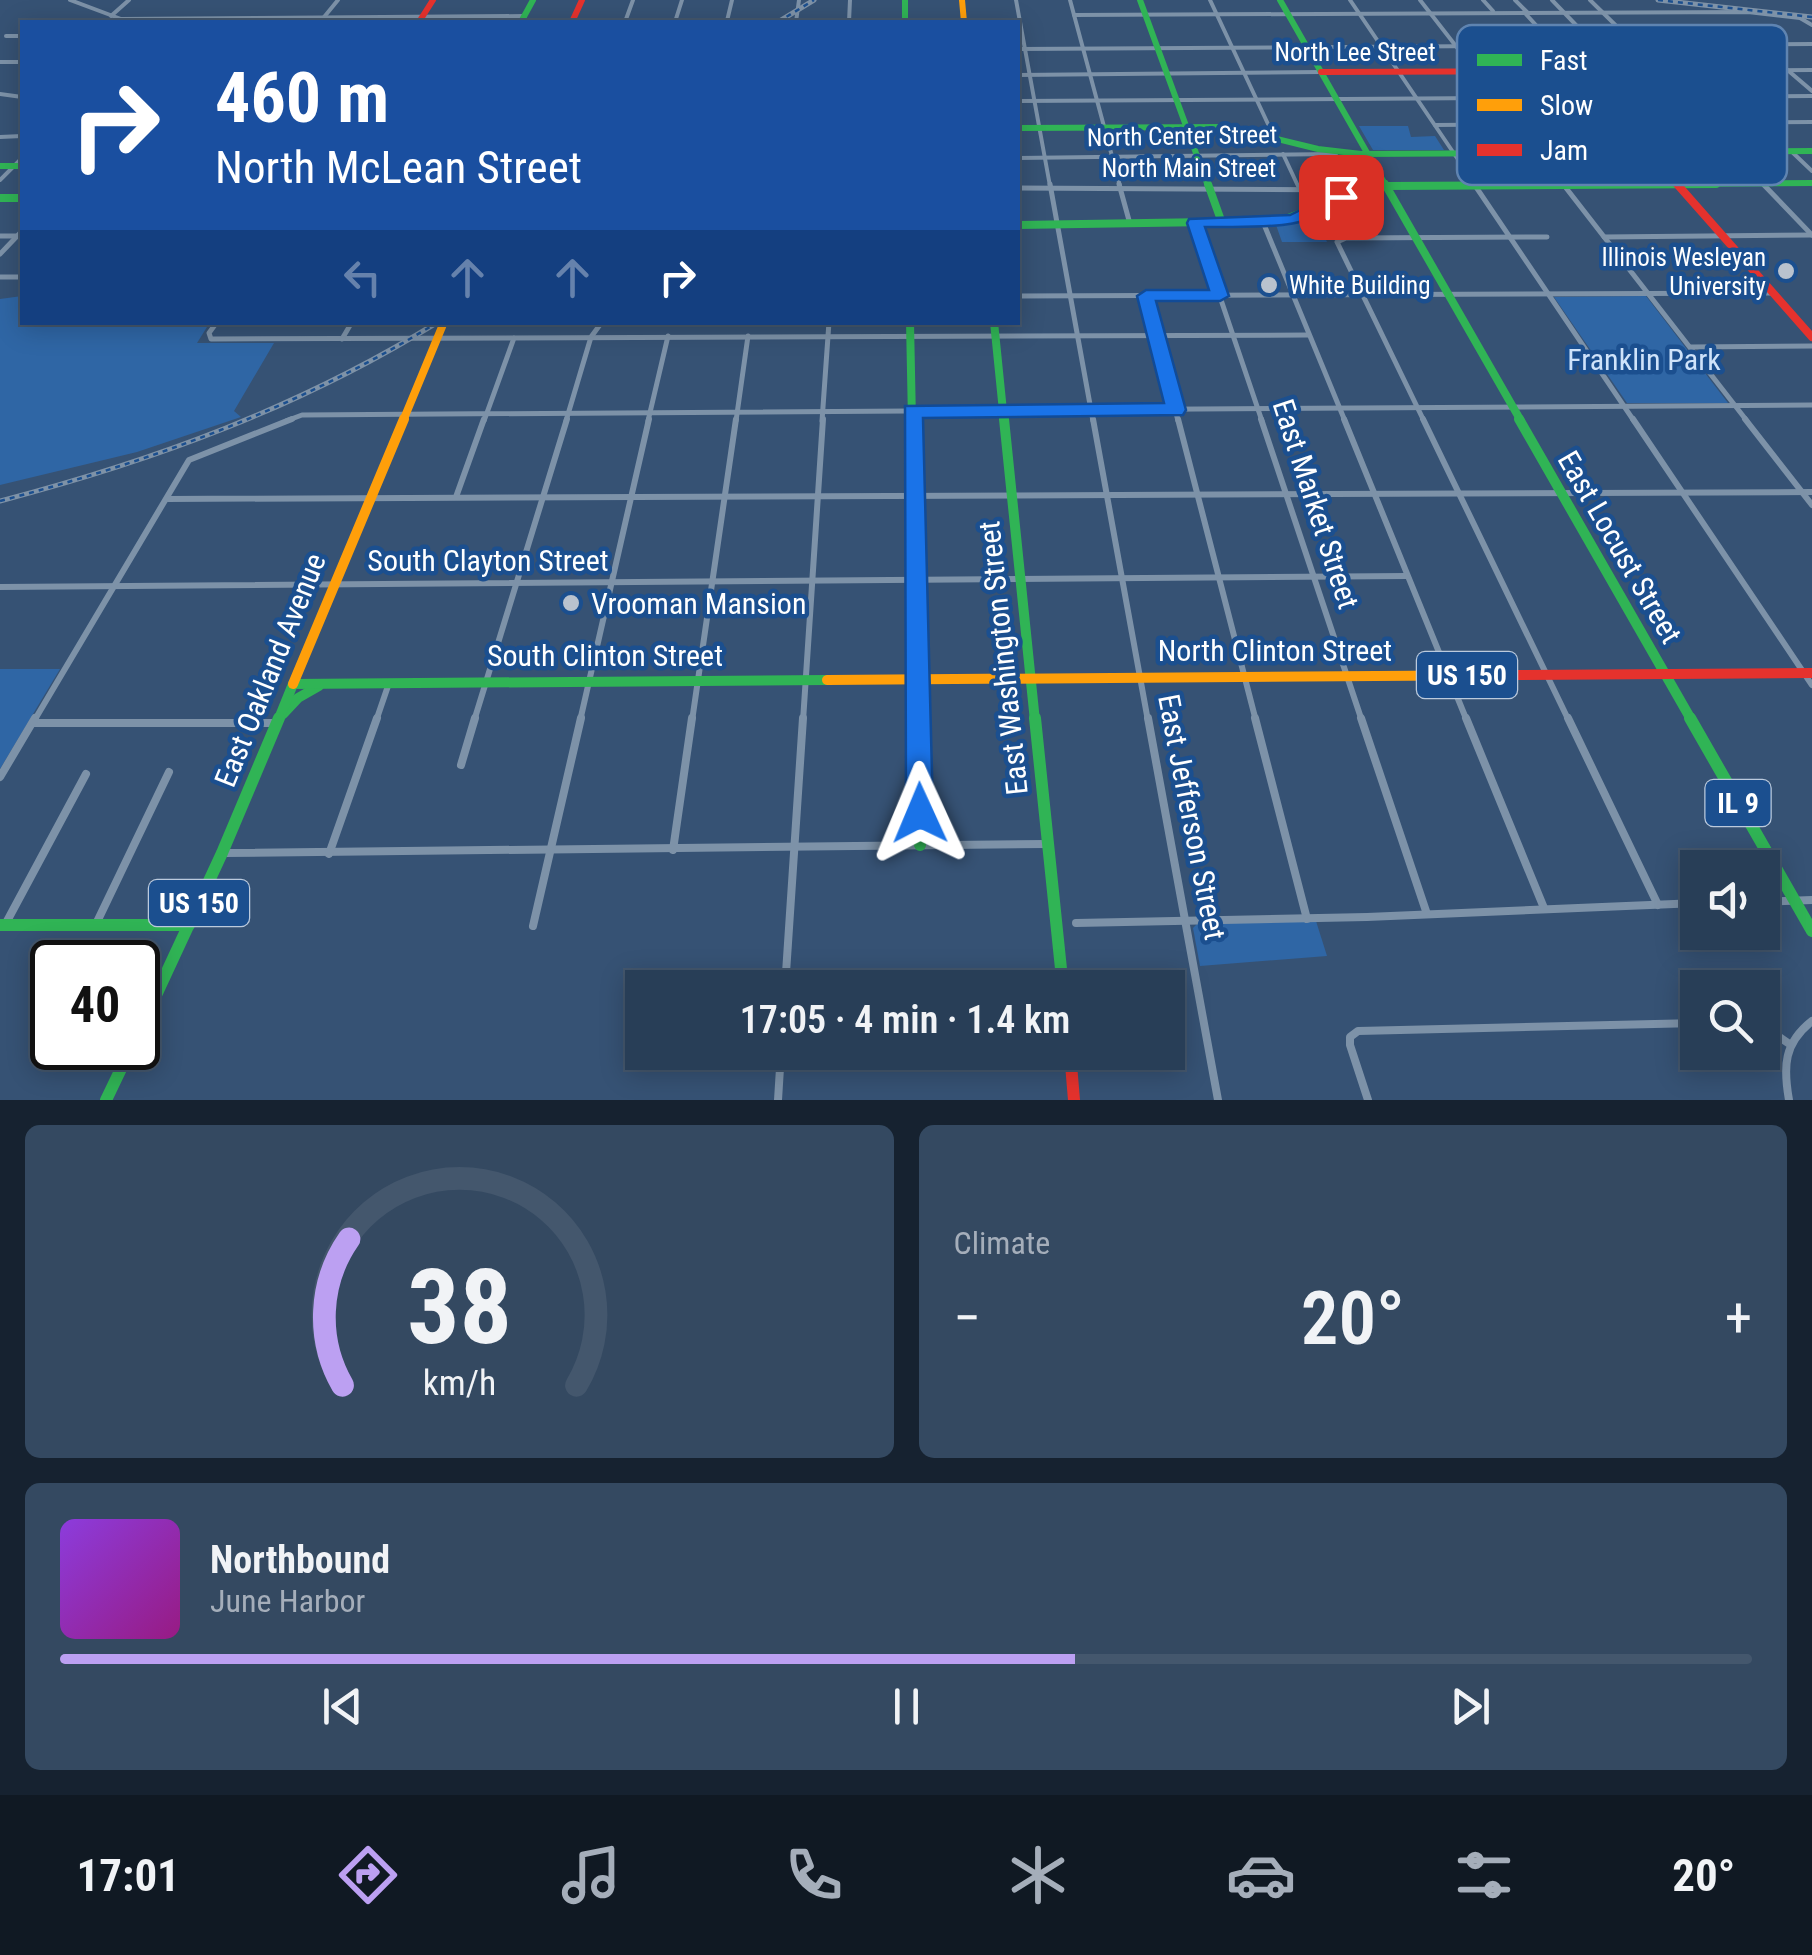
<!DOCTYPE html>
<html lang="en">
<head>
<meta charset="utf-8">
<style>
	:root { --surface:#283e57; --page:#344961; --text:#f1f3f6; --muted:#a5aeba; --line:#44576d; --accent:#bca0f2 }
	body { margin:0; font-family:"Roboto Condensed",sans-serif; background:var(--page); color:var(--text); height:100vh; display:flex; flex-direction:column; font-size:38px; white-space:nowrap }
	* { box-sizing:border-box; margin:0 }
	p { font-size:32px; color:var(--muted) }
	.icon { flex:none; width:55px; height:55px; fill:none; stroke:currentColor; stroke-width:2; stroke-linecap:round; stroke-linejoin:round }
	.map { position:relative; height:1100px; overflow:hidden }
	.details { display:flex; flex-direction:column; gap:25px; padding:25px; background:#162230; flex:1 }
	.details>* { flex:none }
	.top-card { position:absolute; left:20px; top:20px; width:1000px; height:305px; border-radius:0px; box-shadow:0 5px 25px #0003,0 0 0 2px var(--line); background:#1a4fa0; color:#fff; overflow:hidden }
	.tools { position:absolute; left:1680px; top:850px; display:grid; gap:20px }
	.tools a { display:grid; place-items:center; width:100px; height:100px; border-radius:0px; background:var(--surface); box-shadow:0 5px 25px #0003,0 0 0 2px var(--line); font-size:50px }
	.speed { position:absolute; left:30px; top:940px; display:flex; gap:20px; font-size:50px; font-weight:700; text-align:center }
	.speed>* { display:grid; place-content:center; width:130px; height:130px; border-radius:50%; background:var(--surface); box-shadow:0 5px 25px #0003,0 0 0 2px var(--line); line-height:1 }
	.speed .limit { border:5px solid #111; border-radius:15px; background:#fff; color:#111 }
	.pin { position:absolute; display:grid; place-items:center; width:85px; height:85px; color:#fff; margin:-42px; border-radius:20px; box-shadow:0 5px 15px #0006 }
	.me { position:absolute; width:110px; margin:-55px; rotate:359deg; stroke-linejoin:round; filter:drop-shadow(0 0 8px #0008) }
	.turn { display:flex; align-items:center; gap:35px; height:210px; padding:0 30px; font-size:45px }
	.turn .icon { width:130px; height:130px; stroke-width:2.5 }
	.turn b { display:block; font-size:70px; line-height:85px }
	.lanes { display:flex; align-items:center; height:95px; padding:0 30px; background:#0003; justify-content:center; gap:50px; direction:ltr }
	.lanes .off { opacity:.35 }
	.big { font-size:75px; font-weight:600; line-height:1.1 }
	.details .widget { flex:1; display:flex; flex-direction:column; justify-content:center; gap:15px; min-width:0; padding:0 35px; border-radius:15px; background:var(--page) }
	.details .dial { align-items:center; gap:0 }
	.dial svg { height:260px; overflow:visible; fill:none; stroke:var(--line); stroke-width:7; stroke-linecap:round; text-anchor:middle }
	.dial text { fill:var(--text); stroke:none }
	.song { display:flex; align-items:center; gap:30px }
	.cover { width:120px; height:120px; border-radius:15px; background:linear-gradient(135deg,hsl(270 70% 55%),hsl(310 70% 35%)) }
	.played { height:10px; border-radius:5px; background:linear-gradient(90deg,var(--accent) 60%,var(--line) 60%) }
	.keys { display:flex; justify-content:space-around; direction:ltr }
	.heat { display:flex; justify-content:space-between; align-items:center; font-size:55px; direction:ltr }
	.details .tiles { flex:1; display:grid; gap:25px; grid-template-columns:1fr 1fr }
	.widget:last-child { grid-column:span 2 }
	.trip { position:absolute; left:625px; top:970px; width:560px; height:100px; border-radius:0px; background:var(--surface); box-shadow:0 5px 25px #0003,0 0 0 2px var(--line); font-weight:600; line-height:100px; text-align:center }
	.tab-bar { display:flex; height:160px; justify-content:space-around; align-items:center; background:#101923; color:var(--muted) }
	.tab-bar .icon { width:70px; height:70px }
	.tab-bar .selected { color:var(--accent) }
	.tab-bar b { font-size:45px; color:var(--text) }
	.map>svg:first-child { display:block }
</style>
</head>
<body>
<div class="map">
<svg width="1812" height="1100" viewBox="0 0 1812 1100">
	<rect width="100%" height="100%" fill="#365274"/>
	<g fill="#2f66a5">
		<polygon points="1359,126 1408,126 1411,137 1435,136 1444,150 1373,150"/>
		<polygon points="1331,210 1340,217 1334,221 1336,226 1342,226 1347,233 1323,233 1327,242 1282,242 1276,225"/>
		<polygon points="22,296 22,322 145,322 143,326 207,327 197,343 274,343 234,411 241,417 137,452 0,485 0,299"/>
		<polygon points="1646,296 1728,403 1627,403 1554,297"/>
		<polygon points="0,669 60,669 0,769"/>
		<polygon points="1316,921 1327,956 1200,966 1193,928 1197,924"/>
	</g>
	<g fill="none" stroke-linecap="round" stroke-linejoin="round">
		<g stroke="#7d92a8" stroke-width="4">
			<polyline points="70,0 121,19 525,16"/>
			<polyline points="1016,0 1050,186"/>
			<polyline points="1070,0 1120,186"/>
			<polyline points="1210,0 1268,124"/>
			<polyline points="1350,0 1476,186"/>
			<polyline points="1420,0 1565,186"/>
			<polyline points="1483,0 1493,11"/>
			<polyline points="1515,0 1527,12"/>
			<polyline points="1552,0 1728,183"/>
			<polyline points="1590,0 1776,183"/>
			<polyline points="1524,12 1578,71 1812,70"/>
			<polyline points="1074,15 1748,12 1800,18 1812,25"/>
			<polyline points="111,16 129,0"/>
			<polyline points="727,21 732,0"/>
			<polyline points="320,22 338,0"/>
			<polyline points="625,22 633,0"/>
			<polyline points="641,22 770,22"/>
			<polyline points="675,22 682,0"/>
			<polyline points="796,22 799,0"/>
			<polyline points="849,22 850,0"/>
			<polyline points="6,36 22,36"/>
			<polyline points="1757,44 1812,91"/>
			<polyline points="1018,49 1812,44"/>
			<polyline points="0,62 22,62"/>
			<polyline points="1018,75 1321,72"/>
			<polyline points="0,94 22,97"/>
			<polyline points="1018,101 1812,96"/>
			<polyline points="1435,125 1812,122"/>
			<polyline points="0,137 22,136"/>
			<polyline points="1791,151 1812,171"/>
			<polyline points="1283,154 1298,186"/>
			<polyline points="1018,158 1336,154"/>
			<polyline points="0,180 22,158"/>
		</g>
		<g stroke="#7d92a8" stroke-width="5">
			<polyline points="1050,184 1093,421"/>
			<polyline points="1119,184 1130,224"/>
			<polyline points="1474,184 1634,421"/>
			<polyline points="1563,184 1747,421"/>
			<polyline points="1763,184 1812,235"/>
			<polyline points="1018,188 1358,190"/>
			<polyline points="1263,222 1345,421"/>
			<polyline points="1195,223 1262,421"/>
			<polyline points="0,236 16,236"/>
			<polyline points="1604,237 1812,235"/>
			<polyline points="0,254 22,231"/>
			<polyline points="0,277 22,277"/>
			<polyline points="1018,296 1771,293"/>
			<polyline points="1146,296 1178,421"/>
			<polyline points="217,322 209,333 211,339 1309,335"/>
			<polyline points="342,339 352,322"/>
			<polyline points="1691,347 1812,346"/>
			<polyline points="286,421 302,415 1812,405"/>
			<polyline points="484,421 514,338"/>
			<polyline points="566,421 591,337 602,322"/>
			<polyline points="648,421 668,336"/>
			<polyline points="736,421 748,336"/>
			<polyline points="822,421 829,322"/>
			<polyline points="1424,421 1337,242 1346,238 1547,237"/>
		</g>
		<g stroke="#7d92a8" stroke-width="6">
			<polyline points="1093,419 1148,721"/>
			<polyline points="1178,419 1256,721"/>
			<polyline points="1261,419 1362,721"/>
			<polyline points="1344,419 1467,721"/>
			<polyline points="1423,419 1569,721"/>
			<polyline points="1633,419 1812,685"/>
			<polyline points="1745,419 1812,505"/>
			<polyline points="456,497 484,419"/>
			<polyline points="167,499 1812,492"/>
			<polyline points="0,587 1407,576"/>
			<polyline points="34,721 189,460 292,419"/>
			<polyline points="376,721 389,683"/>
			<polyline points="474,721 567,419"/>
			<polyline points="580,721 649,419"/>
			<polyline points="692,721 736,419"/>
			<polyline points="803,721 823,419"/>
		</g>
		<g stroke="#7d92a8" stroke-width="8">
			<polyline points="1148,718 1218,1100"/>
			<polyline points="1255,718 1307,919"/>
			<polyline points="1361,718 1427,914"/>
			<polyline points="1466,718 1544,908"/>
			<polyline points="1568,718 1658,905"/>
			<polyline points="33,723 275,723"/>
			<polyline points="461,765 475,718"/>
			<polyline points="0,777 35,718"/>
			<polyline points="673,850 692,718"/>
			<polyline points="224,853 1046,844"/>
			<polyline points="329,854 377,718"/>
			<polyline points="1762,902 1812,900"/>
			<polyline points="6,923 86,774"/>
			<polyline points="1076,923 1367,917 1698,903"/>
			<polyline points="96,924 169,772"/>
			<polyline points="533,926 581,718"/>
			<polyline points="785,988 803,718"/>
			<polyline points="1762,1025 1788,1043"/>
			<polyline points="778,1100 781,1052"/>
			<polyline points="1368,1100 1350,1045 1350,1037 1358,1031 1698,1023"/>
			<path d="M1789 1100C1783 1066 1784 1043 1812 1021"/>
		</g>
		<g stroke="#30b455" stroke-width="6">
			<polyline points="905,0 905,22"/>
			<polyline points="1140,0 1208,186"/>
			<polyline points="1280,0 1386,186"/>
			<polyline points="521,22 533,0"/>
			<polyline points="1018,128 1228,127 1318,149 1361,154 1812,151"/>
			<polyline points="0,166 22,166"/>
			<polyline points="1385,186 1812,183"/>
		</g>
		<g stroke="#30b455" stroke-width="8">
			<polyline points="1208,184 1222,223"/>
			<polyline points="1385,184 1521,421"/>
			<polyline points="0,198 22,198"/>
			<polyline points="1018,225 1280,221 1358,192 1386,186 1716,184"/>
			<polyline points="910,322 912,421"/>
			<polyline points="994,322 1004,421"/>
		</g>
		<g stroke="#30b455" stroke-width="10">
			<polyline points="912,419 918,721"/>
			<polyline points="1004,419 1035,721"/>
			<polyline points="1519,419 1692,721"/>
			<polyline points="283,714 298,698 319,686"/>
			<polyline points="278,721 293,684 827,680"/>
		</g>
		<g stroke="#30b455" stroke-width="12">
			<polyline points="918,718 920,845"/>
			<polyline points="1035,718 1063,988"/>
			<polyline points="1690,718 1812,931"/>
			<polyline points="0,925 189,925"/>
			<polyline points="138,1034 222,853 279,718"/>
			<polyline points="106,1100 131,1048"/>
		</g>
		<polyline stroke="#ff9f0a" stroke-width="6" points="962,0 964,22"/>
		<polyline stroke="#ff9f0a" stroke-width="8" points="403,421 444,322"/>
		<g stroke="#ff9f0a" stroke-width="10">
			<polyline points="827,680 1518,675"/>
			<polyline points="293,684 404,419"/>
		</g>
		<g stroke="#e5322d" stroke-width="6">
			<polyline points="419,22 433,0"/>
			<polyline points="572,22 582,0"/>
			<polyline points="1321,72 1578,71 1679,186"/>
		</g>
		<polyline stroke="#e5322d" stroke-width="8" points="1677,184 1812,337"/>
		<polyline stroke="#e5322d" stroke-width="10" points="1518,675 1812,673"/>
		<polyline stroke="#e5322d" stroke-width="12" points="1070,1052 1074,1100"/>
		<defs>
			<g id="rail">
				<polyline points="1658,0 1812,17"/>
				<polyline points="778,22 814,0"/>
				<path d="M0 501C156 460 300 407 438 322"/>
			</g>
		</defs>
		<use href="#rail" stroke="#7e92a7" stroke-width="5"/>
		<use href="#rail" stroke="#1b4f8f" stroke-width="2.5" stroke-dasharray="5" stroke-linecap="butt"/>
	</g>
	<path fill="#1a73e8" stroke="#114b97" stroke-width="2.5" d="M1335 193 1349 197C1311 233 1253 226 1205 227L1229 296 1220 301H1156L1186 410 1183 415 923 418 933 813 929 822 920 826 910 822 906 813 905 406 1164 403 1137 296 1146 290H1209L1187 223 1189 219 1290 215Z"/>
	<g fill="#b9c2ce" stroke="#1b4f8f" stroke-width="4">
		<circle cx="1786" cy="271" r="10"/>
		<circle cx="1269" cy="285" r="10"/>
		<circle cx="571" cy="603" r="10"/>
	</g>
	<g text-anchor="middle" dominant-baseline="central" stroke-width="9" stroke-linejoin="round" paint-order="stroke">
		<g font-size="25" fill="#fff" stroke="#1b4f8f">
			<text x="1355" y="52">North Lee Street</text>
			<text transform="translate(1182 136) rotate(-1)">North Center Street</text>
			<text x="1189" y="168">North Main Street</text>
		</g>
		<g font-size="25" fill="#fff" stroke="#1b4f8f" text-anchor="end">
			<text x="1766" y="257">Illinois Wesleyan<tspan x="1766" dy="29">University</tspan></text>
			<text x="1289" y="285" text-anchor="start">White Building</text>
		</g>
		<g fill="#1b4f8f" stroke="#bbcadd" stroke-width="2.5">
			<rect x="1417" y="652" width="100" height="46" rx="8"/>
			<rect x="1705.5" y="780" width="65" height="46" rx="8"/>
			<rect x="149" y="880" width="100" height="46" rx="8"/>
		</g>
		<g font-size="28" font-weight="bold" fill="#fff">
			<text x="1467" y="675">US 150</text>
			<text x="1738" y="803">IL 9</text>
			<text x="199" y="903">US 150</text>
		</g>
		<g font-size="30" fill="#cfe3fa" stroke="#1b4f8f">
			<text x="1644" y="359">Franklin Park</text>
		</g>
		<g font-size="30" fill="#fff" stroke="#1b4f8f">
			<text transform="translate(1316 504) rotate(72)">East Market Street</text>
			<text transform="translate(1620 547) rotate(60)">East Locust Street</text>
			<text x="488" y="560">South Clayton Street</text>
			<text x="1275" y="650">North Clinton Street</text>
			<text x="605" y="655">South Clinton Street</text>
			<text transform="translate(1003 658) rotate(-96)">East Washington Street</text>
			<text transform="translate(270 670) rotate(-68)">East Oakland Avenue</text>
			<text transform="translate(1192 817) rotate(79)">East Jefferson Street</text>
		</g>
		<g font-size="30" fill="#fff" stroke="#1b4f8f" text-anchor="start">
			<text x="591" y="603">Vrooman Mansion</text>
		</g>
	</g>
	<rect x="1457" y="25" width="330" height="160" rx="15" fill="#1b4f8f" stroke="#5f84b1" stroke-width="2.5"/>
	<rect x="1477" y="54" width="45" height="12" fill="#30b455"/>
	<rect x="1477" y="99" width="45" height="12" fill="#ff9f0a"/>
	<rect x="1477" y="144" width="45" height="12" fill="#e5322d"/>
	<g font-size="28" fill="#fff">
		<text x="1540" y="70">Fast</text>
		<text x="1540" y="115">Slow</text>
		<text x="1540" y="160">Jam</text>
	</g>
</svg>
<div class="tools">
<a><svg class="icon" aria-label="sound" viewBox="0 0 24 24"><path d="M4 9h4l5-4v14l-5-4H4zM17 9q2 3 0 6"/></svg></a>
<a><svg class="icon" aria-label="search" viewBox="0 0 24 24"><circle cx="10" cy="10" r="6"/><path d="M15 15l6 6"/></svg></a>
</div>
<div class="speed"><div class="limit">40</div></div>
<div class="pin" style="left:1341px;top:197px;background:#d93025"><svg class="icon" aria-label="arrive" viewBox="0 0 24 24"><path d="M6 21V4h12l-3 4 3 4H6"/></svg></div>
<svg class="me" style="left:920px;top:813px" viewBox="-20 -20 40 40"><path d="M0-17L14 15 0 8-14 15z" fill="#1a73e8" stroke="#fff" stroke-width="4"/></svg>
<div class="trip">17:05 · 4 min · 1.4 km</div>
<div class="top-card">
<div class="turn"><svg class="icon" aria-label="right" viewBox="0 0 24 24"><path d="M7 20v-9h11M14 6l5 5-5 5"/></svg><div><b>460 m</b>North McLean Street</div></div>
<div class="lanes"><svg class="icon off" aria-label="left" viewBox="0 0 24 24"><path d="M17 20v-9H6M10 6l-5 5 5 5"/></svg><svg class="icon off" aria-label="ahead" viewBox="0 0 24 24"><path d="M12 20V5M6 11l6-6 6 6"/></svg><svg class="icon off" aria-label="ahead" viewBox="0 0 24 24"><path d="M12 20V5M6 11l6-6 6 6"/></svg><svg class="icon" aria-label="right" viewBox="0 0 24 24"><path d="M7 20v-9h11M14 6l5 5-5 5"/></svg></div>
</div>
</div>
<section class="details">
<div class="tiles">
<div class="widget dial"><svg viewBox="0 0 100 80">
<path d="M14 69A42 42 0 1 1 86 69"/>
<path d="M14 69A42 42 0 0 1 16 24" stroke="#bca0f2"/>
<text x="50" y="56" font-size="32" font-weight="700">38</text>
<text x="50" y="72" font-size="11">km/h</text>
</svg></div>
<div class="widget"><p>Climate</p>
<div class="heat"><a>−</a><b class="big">20°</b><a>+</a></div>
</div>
<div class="widget">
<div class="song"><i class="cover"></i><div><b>Northbound</b><p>June Harbor</p></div></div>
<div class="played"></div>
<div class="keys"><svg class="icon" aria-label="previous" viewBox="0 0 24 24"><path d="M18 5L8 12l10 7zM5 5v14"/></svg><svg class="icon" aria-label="pause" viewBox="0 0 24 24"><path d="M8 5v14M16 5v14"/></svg><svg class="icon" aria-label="next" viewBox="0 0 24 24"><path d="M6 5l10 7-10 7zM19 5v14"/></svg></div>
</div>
</div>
</section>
<nav class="tab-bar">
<b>17:01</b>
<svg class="icon selected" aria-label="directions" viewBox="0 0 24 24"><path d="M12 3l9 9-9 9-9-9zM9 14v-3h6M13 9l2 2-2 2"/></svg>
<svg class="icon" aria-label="music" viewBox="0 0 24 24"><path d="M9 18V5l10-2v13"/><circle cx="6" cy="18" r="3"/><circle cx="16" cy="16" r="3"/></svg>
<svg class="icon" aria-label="phone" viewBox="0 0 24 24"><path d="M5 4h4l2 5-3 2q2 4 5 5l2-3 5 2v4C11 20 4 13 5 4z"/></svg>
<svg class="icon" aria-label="climate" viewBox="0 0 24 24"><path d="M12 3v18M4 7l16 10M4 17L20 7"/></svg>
<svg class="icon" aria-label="car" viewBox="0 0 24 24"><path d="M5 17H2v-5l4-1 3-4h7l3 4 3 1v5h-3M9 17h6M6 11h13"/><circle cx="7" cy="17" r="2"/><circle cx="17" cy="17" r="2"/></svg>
<svg class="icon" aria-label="filters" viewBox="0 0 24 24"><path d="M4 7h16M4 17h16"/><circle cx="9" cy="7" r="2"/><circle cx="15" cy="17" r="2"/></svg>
<b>20°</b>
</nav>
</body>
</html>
